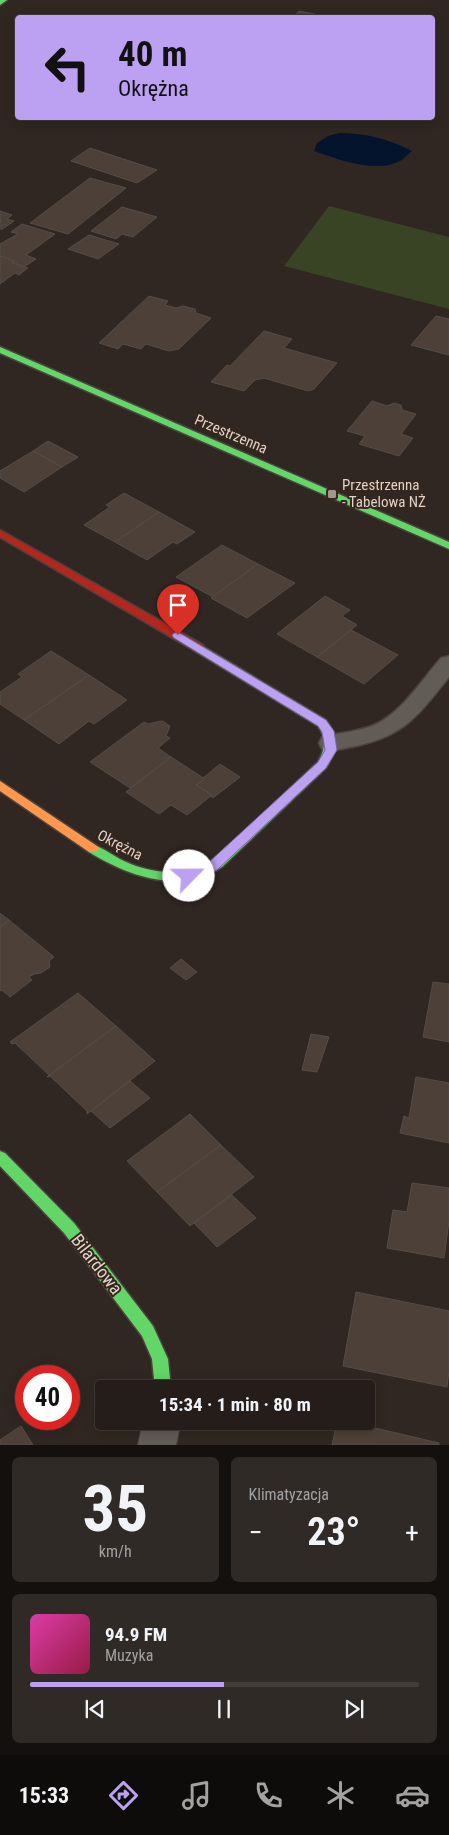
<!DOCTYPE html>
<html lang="pl">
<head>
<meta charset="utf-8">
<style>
	:root { --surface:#241d1a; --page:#302a27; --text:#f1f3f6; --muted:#a3a2a2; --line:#413b39; --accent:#bca0f2 }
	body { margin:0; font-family:"Roboto Condensed",sans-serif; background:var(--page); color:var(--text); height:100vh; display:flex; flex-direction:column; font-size:19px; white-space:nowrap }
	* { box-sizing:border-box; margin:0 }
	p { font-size:16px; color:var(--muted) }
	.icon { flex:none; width:28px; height:28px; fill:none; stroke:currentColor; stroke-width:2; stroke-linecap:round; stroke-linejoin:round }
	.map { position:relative; height:1445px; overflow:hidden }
	.panel { display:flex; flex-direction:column; gap:12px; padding:12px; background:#14100e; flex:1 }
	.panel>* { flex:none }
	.top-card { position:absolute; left:15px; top:15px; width:420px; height:105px; border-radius:5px; box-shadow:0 2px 12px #0003,0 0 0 1px var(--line); background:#bca0f2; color:#111; overflow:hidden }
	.speed { position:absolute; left:15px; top:1365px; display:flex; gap:10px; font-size:25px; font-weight:700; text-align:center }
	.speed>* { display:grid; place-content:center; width:65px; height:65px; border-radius:50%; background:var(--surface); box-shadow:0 2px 12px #0003,0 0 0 1px var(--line); line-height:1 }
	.speed .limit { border:8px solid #d22; background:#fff; color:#111 }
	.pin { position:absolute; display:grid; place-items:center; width:42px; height:42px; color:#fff; margin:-51px -21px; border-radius:50% 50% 50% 0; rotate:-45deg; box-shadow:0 0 5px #0007 }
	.pin .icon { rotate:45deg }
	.me { position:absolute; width:55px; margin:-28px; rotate:67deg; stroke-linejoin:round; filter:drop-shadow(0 0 4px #0008) }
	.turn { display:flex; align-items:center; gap:18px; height:105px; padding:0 20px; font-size:22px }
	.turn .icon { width:65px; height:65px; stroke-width:2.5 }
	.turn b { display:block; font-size:35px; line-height:42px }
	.big { font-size:38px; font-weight:700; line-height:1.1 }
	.panel .widget { flex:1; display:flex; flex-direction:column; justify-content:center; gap:8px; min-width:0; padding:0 18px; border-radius:8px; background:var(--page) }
	.panel .dial { align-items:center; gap:0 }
	.dial b { font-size:65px; line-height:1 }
	.song { display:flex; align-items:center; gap:15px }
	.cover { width:60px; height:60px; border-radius:8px; background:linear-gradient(135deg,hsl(320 70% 55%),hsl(340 70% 35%)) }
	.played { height:5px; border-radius:2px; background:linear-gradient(90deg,var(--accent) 50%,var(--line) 50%) }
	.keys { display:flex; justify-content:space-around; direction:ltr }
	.heat { display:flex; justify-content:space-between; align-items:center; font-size:28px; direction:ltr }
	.panel .tiles { flex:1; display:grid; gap:12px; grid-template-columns:1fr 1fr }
	.widget:last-child { grid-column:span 2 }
	.trip { position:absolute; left:95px; top:1380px; width:280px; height:50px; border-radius:5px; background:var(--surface); box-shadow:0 2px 12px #0003,0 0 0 1px var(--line); font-weight:700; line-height:50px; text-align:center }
	.tab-bar { display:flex; height:80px; justify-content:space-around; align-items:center; background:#0e0c0a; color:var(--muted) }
	.tab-bar .icon { width:35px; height:35px }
	.tab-bar .active { color:var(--accent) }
	.tab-bar b { font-size:22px; color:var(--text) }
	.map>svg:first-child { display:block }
</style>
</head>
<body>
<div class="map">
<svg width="449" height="1445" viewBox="0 0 449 1445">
	<rect width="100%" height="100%" fill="#302722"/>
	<polygon fill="#394425" points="329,206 449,237 449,309 284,266"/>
	<path fill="#04142d" d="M339 133C366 133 389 139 412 151 408 154 404 159 400 161 376 174 337 159 314 151L317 143 328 136Z"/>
	<g fill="#4d4038" stroke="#554d48">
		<polygon points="299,11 329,17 293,18"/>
		<polygon points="90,148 157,170 137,183 71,161"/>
		<polygon points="90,178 126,188 68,234 30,223"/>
		<polygon points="122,207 157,217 133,237 122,234 116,239 91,231"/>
		<polygon points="0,211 12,215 7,219 14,221 1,230"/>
		<polygon points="22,224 55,234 26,255 36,259 24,267 0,256 0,244 18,234 11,232"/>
		<polygon points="89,235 119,244 98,259 68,249"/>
		<polygon points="0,256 14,261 12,263 28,268 19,275 15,273 0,284"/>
		<polygon points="149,296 168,301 165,305 176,308 183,306 195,309 196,313 211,318 179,349 169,351 146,344 141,349 123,344 118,349 99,343"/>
		<polygon points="436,316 449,319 449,355 411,345"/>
		<polygon points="264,331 292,339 284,348 337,363 314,389 308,391 264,378 255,380 244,391 211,382 227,365 230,366"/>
		<polygon points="372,401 387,406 394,403 401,405 402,410 416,414 401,434 413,438 399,456 359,444 365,436 347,431"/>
		<polygon points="48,441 78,457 62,467 33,451"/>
		<polygon points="33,451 62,467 24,492 0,478 0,471"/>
		<polygon points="124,493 159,512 115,542 84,525 110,507 106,505"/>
		<polygon points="159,512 195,532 177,544 173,542 147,560 115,542"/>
		<polygon points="222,545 258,564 213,597 176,577"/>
		<polygon points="258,564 295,583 247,618 211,598"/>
		<polygon points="325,596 350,610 342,616 357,625 317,657 277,634"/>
		<polygon points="351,630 398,655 364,684 317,657"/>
		<polygon points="51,651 89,675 24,720 0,704 0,692 22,677 18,674"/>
		<polygon points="89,675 127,700 94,724 89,721 59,744 24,720"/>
		<polygon points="162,721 170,726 166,736 170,738 158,748 171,757 130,788 90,762 144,722 148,724"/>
		<polygon points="171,757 205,779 196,785 212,795 187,815 171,805 159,814 126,792"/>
		<polygon points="220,764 240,777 213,798 210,796 212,795 196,785 205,779 203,778"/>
		<polygon points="0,913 9,920 0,927"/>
		<polygon points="9,920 54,957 49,961 50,967 41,973 34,974 29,977 32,980 10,997 2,990 0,991 0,927"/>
		<polygon points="181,959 197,972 186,980 170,968"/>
		<polygon points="433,982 449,984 449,1042 423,1037"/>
		<polygon points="78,993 116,1026 47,1077 49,1075 15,1043 12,1044 10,1042"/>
		<polygon points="116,1026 155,1061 87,1114 87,1111 50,1076 47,1077"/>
		<polygon points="311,1034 329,1037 317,1072 302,1070"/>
		<polygon points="416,1077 449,1083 449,1143 400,1133 404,1116 409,1118"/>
		<polygon points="130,1081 150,1098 110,1128 91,1111"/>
		<polygon points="190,1114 221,1145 157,1192 127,1161"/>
		<polygon points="221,1145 254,1177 190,1226 157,1192"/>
		<polygon points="412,1183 449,1188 449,1221 444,1258 387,1248 393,1210 407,1212"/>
		<polygon points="232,1195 256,1218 217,1247 194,1223"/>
		<polygon points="356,1292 449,1311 449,1371 447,1387 343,1366"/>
		<polygon points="337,1421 345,1421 439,1443 439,1445 332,1445"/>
		<polygon points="21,1426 33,1445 0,1445 0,1440"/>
	</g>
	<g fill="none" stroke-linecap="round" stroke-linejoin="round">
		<defs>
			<path id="lane" d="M449 656V677C418 715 406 735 356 746 344 748 333 752 322 749L319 743 322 737C338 733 356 732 372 726 401 714 421 681 441 658Z"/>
			<polygon id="street" points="143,1421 181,1421 176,1445 138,1445"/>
			<g id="fast">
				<polygon points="0,0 7,0 0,5"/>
				<polygon points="0,347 449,542 449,549 0,353"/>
				<path d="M199 644 326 720C340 740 338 748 326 768L222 867C179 895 128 876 89 852L87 849 89 846 93 845C104 848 113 856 124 861 158 877 195 877 224 851L318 762C325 749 327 739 318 726L195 651 194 648 195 645Z"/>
				<polygon points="0,1151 5,1153 74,1223 153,1326 168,1359 171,1389 155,1389 152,1359 142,1336 64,1233 0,1166"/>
			</g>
			<polygon id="slow" points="0,781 97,846 99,849 97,852 89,852 0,791"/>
			<polygon id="jam" points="0,530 203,645 204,648 203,651 195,651 0,537"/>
		</defs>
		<use href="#lane" stroke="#4b433e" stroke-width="3"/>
		<use href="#street" stroke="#4b433e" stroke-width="2"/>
		<use href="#fast" stroke="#4b433e" stroke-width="3"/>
		<use href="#slow" stroke="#4b433e" stroke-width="3"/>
		<use href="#jam" stroke="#4b433e" stroke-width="3"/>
		<use href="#lane" fill="#625c57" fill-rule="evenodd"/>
		<use href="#street" fill="#625c57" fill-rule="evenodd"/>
		<use href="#fast" fill="#63d668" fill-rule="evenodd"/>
		<use href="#slow" fill="#ff974d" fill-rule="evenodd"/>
		<use href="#jam" fill="#b3261e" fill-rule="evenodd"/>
	</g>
	<polygon fill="#bca0f2" stroke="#7a689d" points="178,632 326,720 334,731 337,750 326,768 217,870 189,881 185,879 183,876 185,873 208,863 318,762 325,750 322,732 318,726 174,638 172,635 174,633"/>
	<rect fill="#a19791" stroke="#36261c" stroke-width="2" x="327" y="489" width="10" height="10" rx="2.5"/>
	<g text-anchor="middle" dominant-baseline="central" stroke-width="4" stroke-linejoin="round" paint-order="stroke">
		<g font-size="15" fill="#ded3cd" stroke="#36261c">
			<text transform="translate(231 434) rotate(23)">Przestrzenna</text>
			<text transform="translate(120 845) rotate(27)">Okrężna</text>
		</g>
		<g font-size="15" fill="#ded3cd" stroke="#36261c" text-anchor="start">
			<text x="342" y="485">Przestrzenna<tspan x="342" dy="17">- Tabelowa NŻ</tspan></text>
		</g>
		<g font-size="18" fill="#ded3cd" stroke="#36261c">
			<text transform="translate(97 1264) rotate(52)">Bilardowa</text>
		</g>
	</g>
</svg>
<div class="speed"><div class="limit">40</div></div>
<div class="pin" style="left:178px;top:635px;background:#d93025"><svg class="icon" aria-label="arrive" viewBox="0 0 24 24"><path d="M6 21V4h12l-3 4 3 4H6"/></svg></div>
<svg class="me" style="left:189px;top:876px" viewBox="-20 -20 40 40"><circle r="19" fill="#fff"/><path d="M0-13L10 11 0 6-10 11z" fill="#bca0f2"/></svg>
<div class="trip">15:34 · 1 min · 80 m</div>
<div class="top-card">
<div class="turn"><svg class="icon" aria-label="left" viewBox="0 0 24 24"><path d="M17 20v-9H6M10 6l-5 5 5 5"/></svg><div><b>40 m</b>Okrężna</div></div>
</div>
</div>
<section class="panel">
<div class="tiles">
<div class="widget dial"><b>35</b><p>km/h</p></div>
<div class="widget"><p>Klimatyzacja</p>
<div class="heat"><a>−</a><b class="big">23°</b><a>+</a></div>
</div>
<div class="widget">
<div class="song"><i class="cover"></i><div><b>94.9 FM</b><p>Muzyka</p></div></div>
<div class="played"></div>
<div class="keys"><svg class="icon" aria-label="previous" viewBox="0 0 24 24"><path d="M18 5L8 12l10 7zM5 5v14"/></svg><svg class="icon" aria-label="pause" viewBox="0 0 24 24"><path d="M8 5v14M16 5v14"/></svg><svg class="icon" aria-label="next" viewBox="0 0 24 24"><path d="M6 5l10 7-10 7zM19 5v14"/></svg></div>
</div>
</div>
</section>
<nav class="tab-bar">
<b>15:33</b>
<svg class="icon active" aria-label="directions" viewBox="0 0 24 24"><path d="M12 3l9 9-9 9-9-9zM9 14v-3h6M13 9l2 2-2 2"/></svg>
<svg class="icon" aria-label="music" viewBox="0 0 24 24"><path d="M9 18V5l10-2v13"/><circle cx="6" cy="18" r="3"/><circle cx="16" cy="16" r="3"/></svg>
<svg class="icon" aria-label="phone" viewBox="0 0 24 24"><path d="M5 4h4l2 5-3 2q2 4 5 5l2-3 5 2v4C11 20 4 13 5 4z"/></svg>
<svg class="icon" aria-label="climate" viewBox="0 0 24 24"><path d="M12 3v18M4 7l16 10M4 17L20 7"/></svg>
<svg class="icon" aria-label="car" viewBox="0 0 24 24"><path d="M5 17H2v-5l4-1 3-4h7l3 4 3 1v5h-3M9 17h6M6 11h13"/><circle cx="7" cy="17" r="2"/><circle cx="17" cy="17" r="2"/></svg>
</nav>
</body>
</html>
